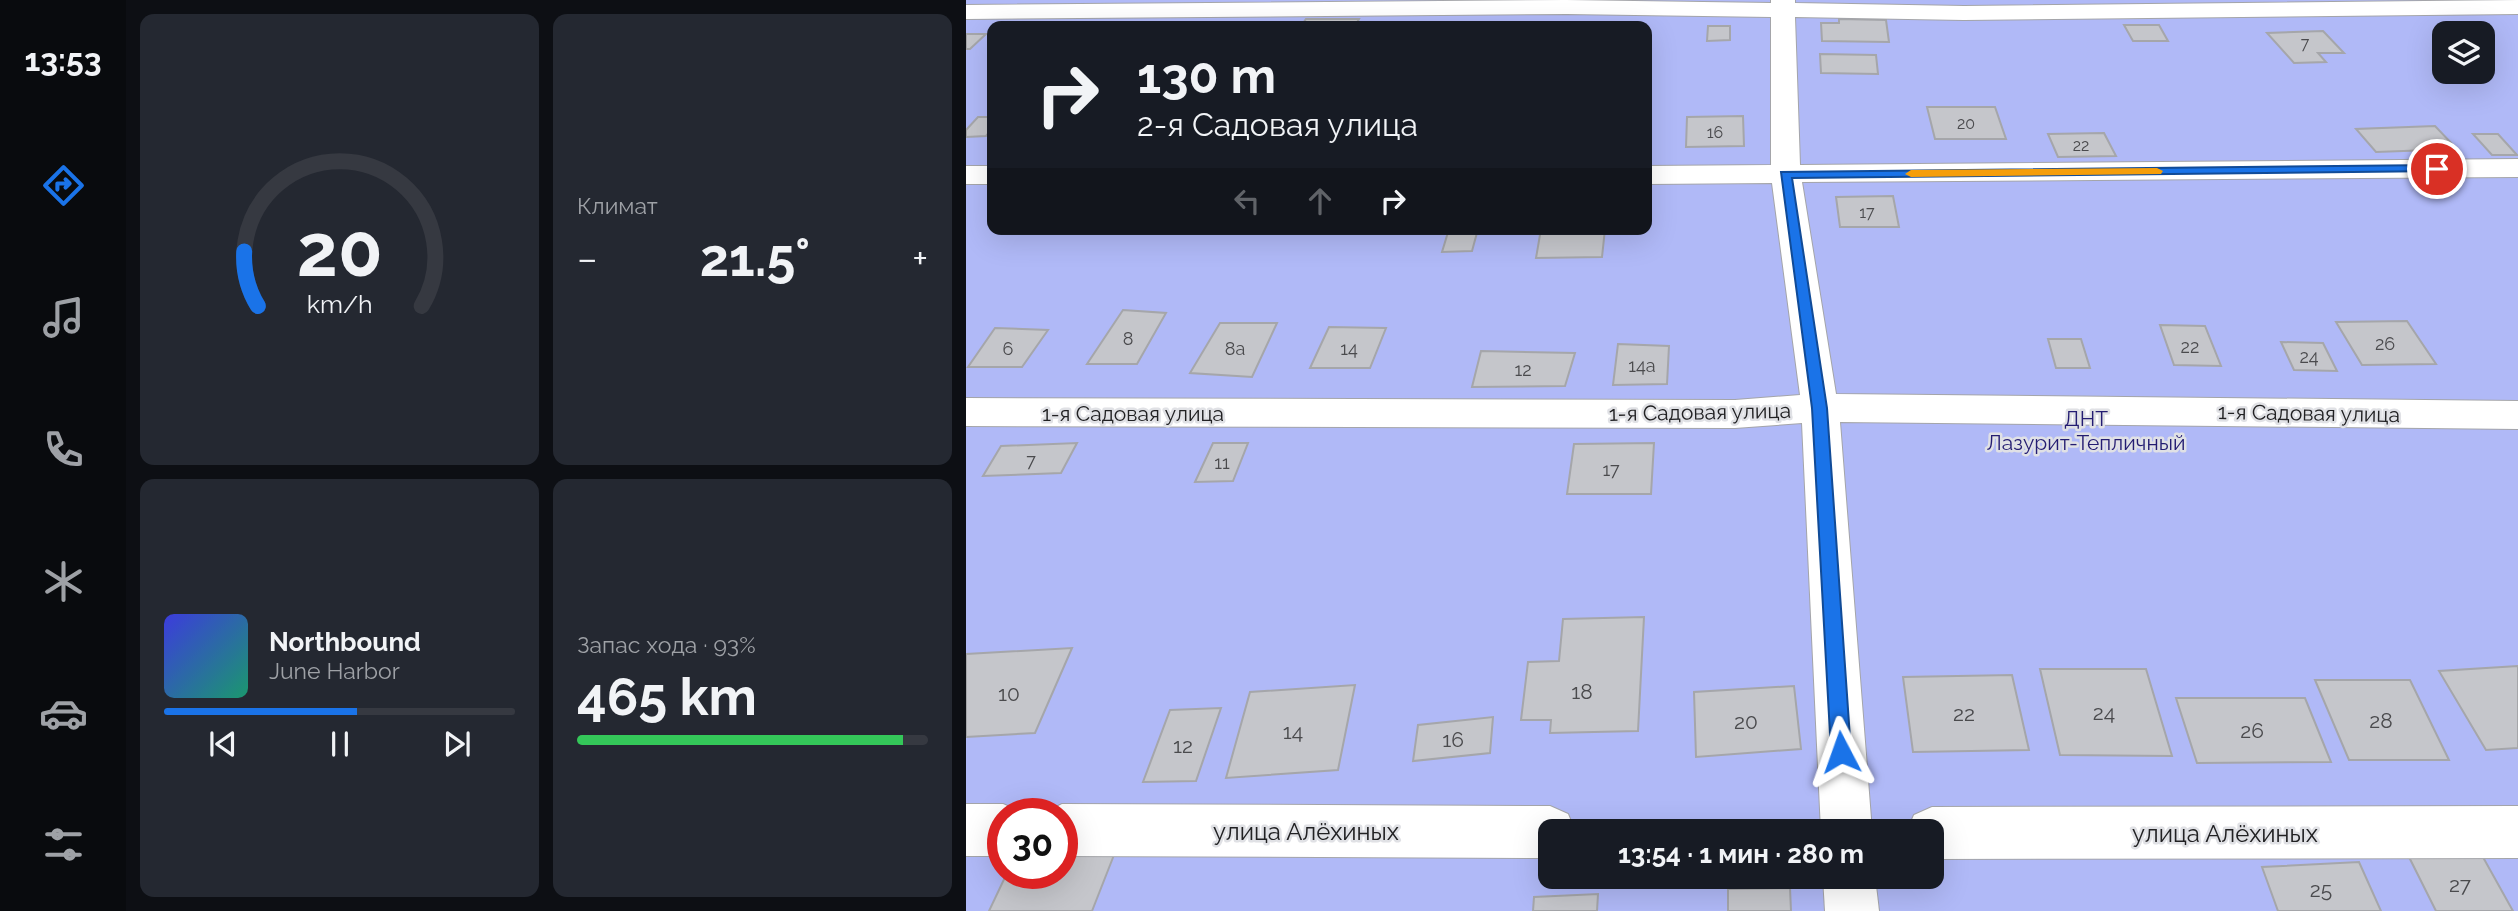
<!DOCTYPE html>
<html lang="ru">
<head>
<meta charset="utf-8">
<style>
	:root { --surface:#171b24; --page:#242831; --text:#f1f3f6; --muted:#9ea1a6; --line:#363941; --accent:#1a73e8 }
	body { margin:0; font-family:Raleway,sans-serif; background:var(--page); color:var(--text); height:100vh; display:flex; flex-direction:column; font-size:26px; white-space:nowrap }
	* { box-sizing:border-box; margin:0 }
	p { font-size:23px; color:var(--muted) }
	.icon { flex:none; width:38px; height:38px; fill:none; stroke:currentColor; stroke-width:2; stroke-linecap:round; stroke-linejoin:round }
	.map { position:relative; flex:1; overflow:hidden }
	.details { display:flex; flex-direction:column; gap:14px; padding:14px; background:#0d0f14; width:840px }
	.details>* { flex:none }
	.top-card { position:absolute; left:21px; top:21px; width:665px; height:214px; border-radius:14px; box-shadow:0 7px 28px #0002; background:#171b24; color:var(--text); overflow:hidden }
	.buttons { position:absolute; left:1466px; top:21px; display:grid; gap:14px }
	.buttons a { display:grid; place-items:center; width:63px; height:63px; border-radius:14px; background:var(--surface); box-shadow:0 7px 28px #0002; font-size:35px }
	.speed { position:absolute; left:21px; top:798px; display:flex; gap:14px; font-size:35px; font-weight:700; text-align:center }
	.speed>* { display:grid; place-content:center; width:91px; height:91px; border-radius:50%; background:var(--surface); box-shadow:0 7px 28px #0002; line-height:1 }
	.speed .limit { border:10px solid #d22; background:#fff; color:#111 }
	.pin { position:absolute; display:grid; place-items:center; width:60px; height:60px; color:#fff; margin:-30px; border:4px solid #fff; border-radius:50%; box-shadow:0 2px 7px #0007 }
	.me { position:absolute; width:77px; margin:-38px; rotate:356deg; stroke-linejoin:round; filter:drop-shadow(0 0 5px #0008) }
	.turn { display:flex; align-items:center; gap:24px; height:147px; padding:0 35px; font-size:32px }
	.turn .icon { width:91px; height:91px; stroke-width:2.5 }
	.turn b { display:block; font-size:49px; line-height:60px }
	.lanes { display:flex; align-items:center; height:66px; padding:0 35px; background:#0003; justify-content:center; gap:35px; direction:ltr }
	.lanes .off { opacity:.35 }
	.big { font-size:52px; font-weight:700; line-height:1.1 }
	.details .tile { flex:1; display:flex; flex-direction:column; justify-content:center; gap:10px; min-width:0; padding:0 24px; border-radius:14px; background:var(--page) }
	.details .dial { align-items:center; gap:0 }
	.dial svg { height:182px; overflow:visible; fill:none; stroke:var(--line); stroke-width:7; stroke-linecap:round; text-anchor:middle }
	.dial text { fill:var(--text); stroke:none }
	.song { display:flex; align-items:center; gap:21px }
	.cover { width:84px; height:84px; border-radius:10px; background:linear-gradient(135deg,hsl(240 70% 55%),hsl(160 70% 35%)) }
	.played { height:7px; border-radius:4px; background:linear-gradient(90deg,var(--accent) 55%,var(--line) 55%) }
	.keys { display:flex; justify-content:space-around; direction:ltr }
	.heat { display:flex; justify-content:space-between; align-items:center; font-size:38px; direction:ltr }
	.charge { height:10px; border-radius:5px; background:linear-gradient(90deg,#34c759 93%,var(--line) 0) }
	.details .tiles { flex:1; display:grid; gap:14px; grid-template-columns:repeat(2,1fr) }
	.trip { position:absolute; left:572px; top:819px; width:406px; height:70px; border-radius:14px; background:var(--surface); box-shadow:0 7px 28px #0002; font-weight:700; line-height:70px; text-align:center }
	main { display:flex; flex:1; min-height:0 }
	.tabs { display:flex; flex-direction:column; width:126px; justify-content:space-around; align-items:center; background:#090b0e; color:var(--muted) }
	.tabs .icon { width:49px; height:49px }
	.tabs .active { color:var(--accent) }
	.tabs b { font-size:32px; color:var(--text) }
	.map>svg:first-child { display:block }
</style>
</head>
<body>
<main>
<nav class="tabs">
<b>13:53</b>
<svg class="icon active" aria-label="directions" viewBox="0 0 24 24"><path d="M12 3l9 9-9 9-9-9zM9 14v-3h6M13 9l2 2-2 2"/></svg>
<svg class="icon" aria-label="music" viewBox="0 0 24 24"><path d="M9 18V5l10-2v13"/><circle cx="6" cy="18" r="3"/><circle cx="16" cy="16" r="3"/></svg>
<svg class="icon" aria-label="phone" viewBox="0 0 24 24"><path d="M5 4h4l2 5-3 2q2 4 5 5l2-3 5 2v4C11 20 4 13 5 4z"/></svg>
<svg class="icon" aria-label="climate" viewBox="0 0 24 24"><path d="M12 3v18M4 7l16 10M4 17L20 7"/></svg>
<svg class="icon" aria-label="car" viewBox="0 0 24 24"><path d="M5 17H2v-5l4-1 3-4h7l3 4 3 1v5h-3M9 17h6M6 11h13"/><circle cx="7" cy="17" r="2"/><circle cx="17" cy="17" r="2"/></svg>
<svg class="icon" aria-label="filters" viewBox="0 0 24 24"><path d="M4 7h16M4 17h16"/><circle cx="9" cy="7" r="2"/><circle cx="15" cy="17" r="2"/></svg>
</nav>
<section class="details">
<div class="tiles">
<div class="tile dial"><svg viewBox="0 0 100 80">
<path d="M14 69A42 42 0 1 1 86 69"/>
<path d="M14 69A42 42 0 0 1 8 45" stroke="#1a73e8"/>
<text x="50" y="56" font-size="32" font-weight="700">20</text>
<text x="50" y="72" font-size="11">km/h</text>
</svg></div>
<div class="tile"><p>Климат</p>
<div class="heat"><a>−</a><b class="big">21.5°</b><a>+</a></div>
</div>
<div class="tile">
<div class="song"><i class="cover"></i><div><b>Northbound</b><p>June Harbor</p></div></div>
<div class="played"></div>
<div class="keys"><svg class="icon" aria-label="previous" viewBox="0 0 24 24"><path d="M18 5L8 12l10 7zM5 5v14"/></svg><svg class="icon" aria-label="pause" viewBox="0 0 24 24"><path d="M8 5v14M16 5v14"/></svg><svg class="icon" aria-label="next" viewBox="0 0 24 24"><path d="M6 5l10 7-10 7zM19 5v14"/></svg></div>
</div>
<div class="tile"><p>Запас хода · 93%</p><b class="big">465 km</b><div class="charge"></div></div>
</div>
</section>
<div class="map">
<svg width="1552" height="911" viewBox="0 0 1552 911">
	<rect width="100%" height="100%" fill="#e0e1e5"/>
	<path fill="#b0b9f7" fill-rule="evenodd" d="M0 0H1552V911H0ZM26 26H681V229H26ZM1479 33H1517V72H1479ZM37 814H96V873H37ZM584 831H966V877H584Z"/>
	<g fill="#c5c6cb" stroke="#a5a6aa" stroke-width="2">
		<polygon points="340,19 393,19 389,26 405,26 335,26"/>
		<polygon points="873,19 920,20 923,42 856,41 855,23 873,23"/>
		<polygon points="1158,25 1193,25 1202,41 1167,41"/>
		<polygon points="742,26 764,26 764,40 741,41"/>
		<polygon points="1357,31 1378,53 1352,53 1360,62 1328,63 1301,33"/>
		<polygon points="0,34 20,34 4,49 0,49"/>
		<polygon points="854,54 910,55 912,74 855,73"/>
		<polygon points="961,107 1029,107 1040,139 969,139"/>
		<polygon points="777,116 778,146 720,147 721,117"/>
		<polygon points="12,117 26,117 26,129 20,136 0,137 0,130"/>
		<polygon points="1469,126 1491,149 1410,152 1390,129"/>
		<polygon points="1138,133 1150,156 1092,157 1082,134"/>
		<polygon points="1507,134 1532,134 1551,155 1526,155"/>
		<polygon points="927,196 933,227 874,227 870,197"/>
		<polygon points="483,229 512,229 506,251 476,252"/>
		<polygon points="575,229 639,229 636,257 570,258"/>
		<polygon points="157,310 200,313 171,364 121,364"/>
		<polygon points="1441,321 1470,364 1396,365 1370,322"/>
		<polygon points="254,323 311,323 286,377 224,373"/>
		<polygon points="1194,325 1239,326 1255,366 1208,365"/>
		<polygon points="363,327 420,328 404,368 344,368"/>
		<polygon points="29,328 82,330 56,367 2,367"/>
		<polygon points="1082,339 1115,339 1124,368 1090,368"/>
		<polygon points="1315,342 1357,343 1371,371 1328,370"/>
		<polygon points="652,344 703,346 701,384 647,385"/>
		<polygon points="515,351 609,353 599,386 506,387"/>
		<polygon points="111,443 95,473 17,476 35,446"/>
		<polygon points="247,443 282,443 267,481 229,482"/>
		<polygon points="688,443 685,494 601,494 608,444"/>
		<polygon points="678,617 672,731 584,733 585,720 555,720 562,662 593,661 597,619"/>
		<polygon points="106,648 69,733 0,737 0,654"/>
		<polygon points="1552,666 1552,748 1520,750 1473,671"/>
		<polygon points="1074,669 1180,669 1206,756 1094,755"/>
		<polygon points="1046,675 1063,750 947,752 937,677"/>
		<polygon points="1349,680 1444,680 1483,760 1383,760"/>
		<polygon points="389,685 372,770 260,778 284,692"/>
		<polygon points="828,686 835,749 730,757 728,692"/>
		<polygon points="1210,698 1339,698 1365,762 1231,763"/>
		<polygon points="255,708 230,781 177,782 204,710"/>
		<polygon points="527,717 524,753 447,761 452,725"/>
		<polygon points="1513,850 1547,911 1470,911 1443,857"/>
		<polygon points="148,855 126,911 23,911 41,873 96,873 96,856"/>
		<polygon points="1393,862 1415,911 1312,911 1296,867"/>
		<polygon points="824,888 825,911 762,911 762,889"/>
		<polygon points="632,894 631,911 567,911 568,897"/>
	</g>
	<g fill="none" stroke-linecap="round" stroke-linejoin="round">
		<defs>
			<g id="minor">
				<polygon points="600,0 805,3 805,0 829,0 829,3 998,6 1552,0 1552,14 998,20 829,17 834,165 1552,159 1552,177 836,182 870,394 1552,401 1552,429 874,422 906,831 855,831 836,423 769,428 0,426 0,398 769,400 834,395 806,183 681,184 681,166 805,165 805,17 601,14 0,19 0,5"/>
				<rect x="0" y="166" width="26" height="18"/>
				<polygon points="0,804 37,804 55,812 37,814 37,856 0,856"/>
				<polygon points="96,804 584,806 602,814 609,831 584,831 584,858 96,856 96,814 77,814"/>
				<polygon points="1552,806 1552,858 966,859 966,831 941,831 948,815 966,807"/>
				<polygon points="857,877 909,877 913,911 859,911"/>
			</g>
		</defs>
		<use href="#minor" stroke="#a4a5a9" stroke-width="2"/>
		<use href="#minor" fill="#fff" fill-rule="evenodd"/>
	</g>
	<polygon fill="#1a73e8" stroke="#114b97" stroke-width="2" points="1471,165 1477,169 1475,171 826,178 861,408 885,752 882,759 875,762 868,759 865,752 846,408 815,172"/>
	<polygon fill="#f59e0b" points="1191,168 1197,171 1195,174 945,177 939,174 945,170"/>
	<g text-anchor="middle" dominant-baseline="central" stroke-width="5" stroke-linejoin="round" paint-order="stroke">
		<g font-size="16" fill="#4a4a4d">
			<text x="1339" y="43">7</text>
			<text x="1000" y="123">20</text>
			<text x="749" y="132">16</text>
			<text x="1115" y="145">22</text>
			<text x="901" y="212">17</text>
		</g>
		<g font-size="18" fill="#4a4a4d">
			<text x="162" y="338">8</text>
			<text x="1419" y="343">26</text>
			<text x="1224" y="346">22</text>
			<text x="42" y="348">6</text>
			<text x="269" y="348">8а</text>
			<text x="383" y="348">14</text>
			<text x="1343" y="356">24</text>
			<text x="676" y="365">14а</text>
			<text x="557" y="369">12</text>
			<text x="65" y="460">7</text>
			<text x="256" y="462">11</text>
			<text x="645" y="469">17</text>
		</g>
		<g font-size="21" fill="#212123" stroke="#e0e1e5">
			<text transform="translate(734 412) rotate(-1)">1-я Садовая улица</text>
			<text x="167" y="413">1-я Садовая улица</text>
			<text transform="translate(1343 413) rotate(1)">1-я Садовая улица</text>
		</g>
		<g font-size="21" fill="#241d72" stroke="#e0e1e5">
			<text x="1120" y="418">ДНТ<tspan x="1120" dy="24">Лазурит-Тепличный</tspan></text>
		</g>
		<g font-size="21" fill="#4a4a4d">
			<text x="616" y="691">18</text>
			<text x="43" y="693">10</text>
			<text x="1138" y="712">24</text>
			<text x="998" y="713">22</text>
			<text x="1415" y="720">28</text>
			<text x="780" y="721">20</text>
			<text x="1286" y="730">26</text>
			<text x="327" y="731">14</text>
			<text x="487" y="739">16</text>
			<text x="217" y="745">12</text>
			<text x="1494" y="884">27</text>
			<text x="1355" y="889">25</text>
		</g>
		<g font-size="24" fill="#212123" stroke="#e0e1e5">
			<text x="340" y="831">улица Алёхиных</text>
			<text x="1259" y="833">улица Алёхиных</text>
		</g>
	</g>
</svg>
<div class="buttons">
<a><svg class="icon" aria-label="layers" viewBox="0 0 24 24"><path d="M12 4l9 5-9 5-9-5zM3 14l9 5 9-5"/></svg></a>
</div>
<div class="speed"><div class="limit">30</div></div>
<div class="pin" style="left:1471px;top:169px;background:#d93025"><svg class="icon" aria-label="arrive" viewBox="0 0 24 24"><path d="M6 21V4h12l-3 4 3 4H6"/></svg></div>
<svg class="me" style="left:875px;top:752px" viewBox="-20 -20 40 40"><path d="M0-17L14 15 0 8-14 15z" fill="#1a73e8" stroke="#fff" stroke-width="4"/></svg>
<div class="trip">13:54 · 1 мин · 280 m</div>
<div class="top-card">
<div class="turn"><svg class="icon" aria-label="right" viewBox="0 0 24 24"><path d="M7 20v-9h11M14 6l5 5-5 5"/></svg><div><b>130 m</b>2-я Садовая улица</div></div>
<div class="lanes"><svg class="icon off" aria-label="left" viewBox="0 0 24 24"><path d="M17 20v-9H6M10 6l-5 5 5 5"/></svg><svg class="icon off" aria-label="ahead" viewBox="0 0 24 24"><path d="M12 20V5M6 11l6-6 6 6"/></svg><svg class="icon" aria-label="right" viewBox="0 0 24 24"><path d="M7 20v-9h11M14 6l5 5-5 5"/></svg></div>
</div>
</div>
</main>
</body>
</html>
